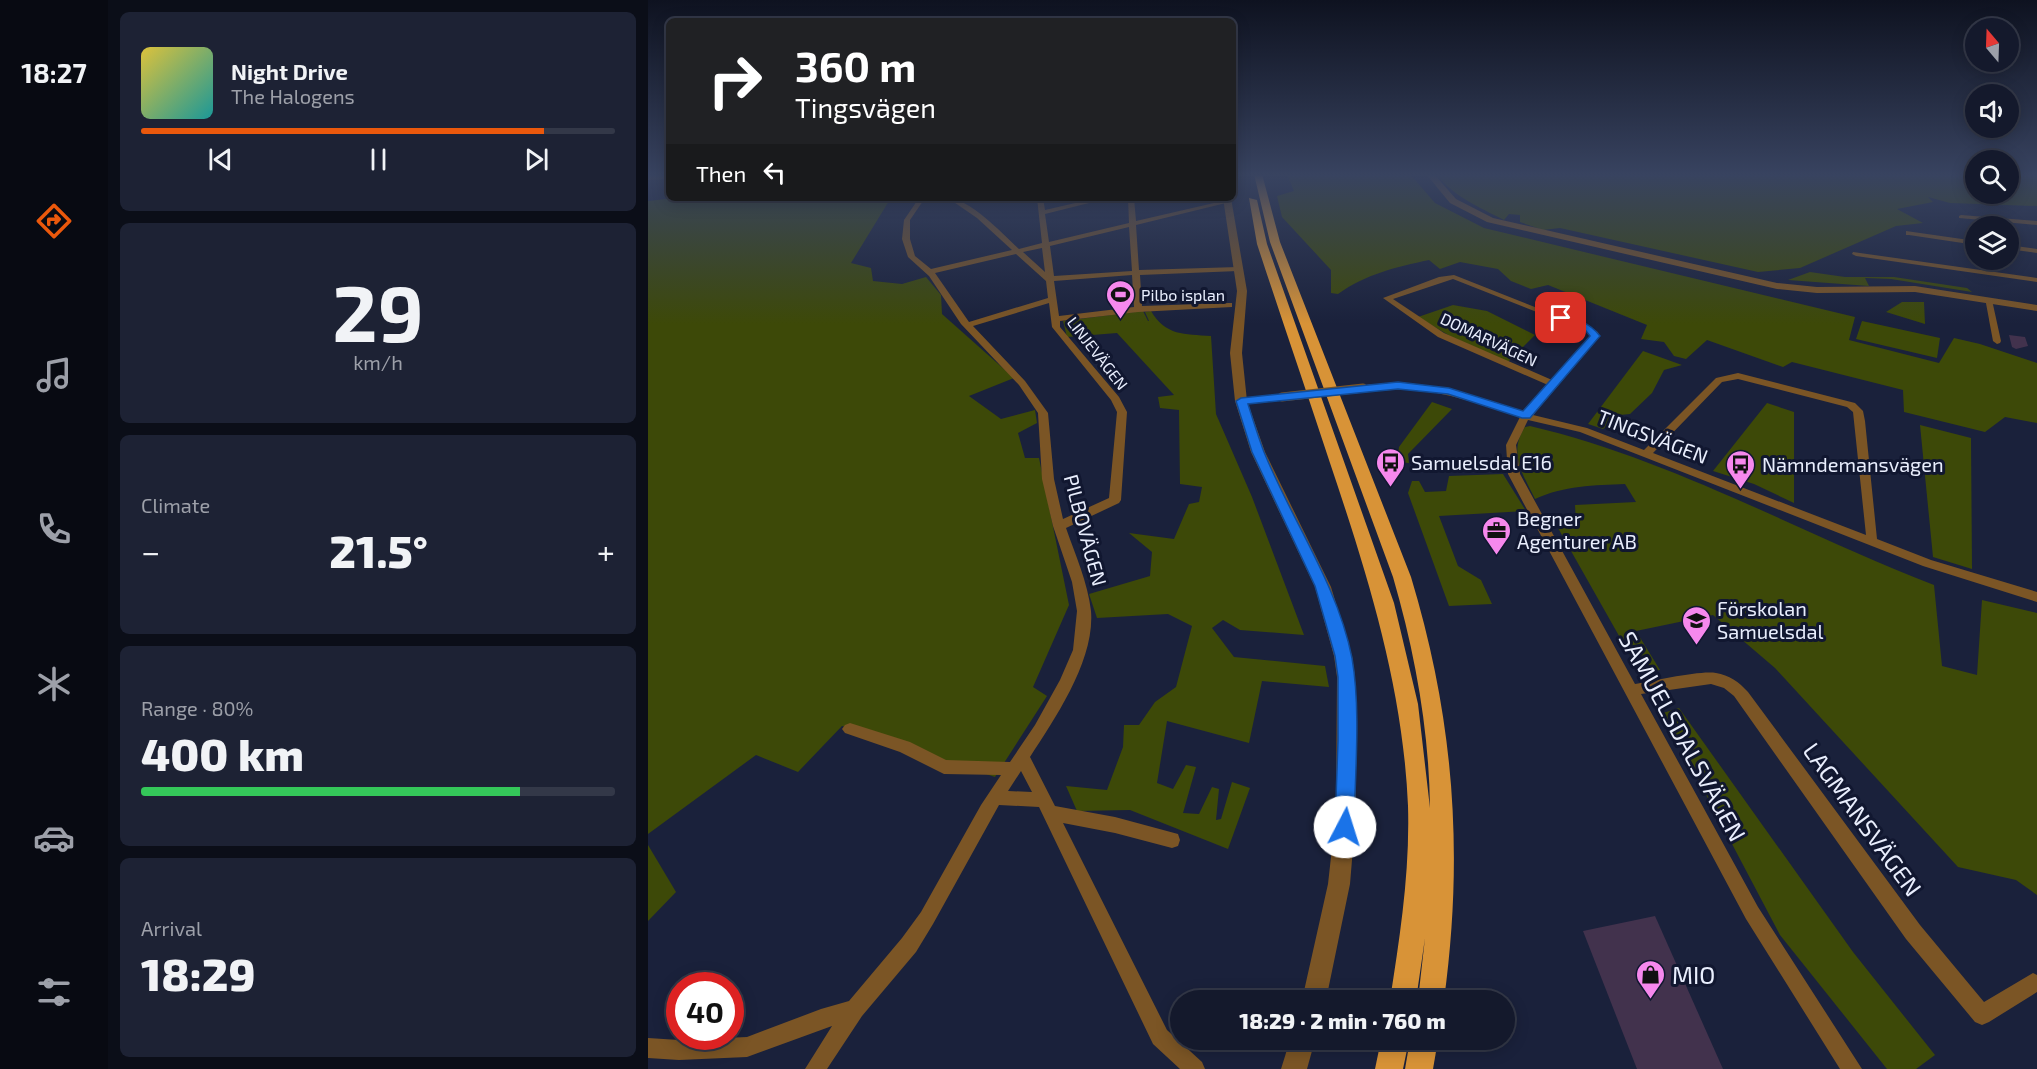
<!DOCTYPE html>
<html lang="en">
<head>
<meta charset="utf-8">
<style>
	:root { --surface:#14192c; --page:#1d2234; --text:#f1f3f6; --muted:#9da0a9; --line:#333848; --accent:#ea580c }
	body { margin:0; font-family:"Exo 2",sans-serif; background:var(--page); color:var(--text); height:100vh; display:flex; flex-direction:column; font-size:22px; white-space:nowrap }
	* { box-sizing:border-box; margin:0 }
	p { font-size:20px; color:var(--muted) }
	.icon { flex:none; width:33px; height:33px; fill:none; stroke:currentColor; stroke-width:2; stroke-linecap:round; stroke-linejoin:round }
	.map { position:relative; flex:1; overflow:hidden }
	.details { display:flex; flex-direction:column; gap:12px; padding:12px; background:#0b0e18; width:540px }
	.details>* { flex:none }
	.guide { position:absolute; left:18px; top:18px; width:570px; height:183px; border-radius:9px; box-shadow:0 3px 15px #0003,0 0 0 2px var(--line); background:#202124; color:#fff; overflow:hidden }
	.needle { width:39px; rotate:341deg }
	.buttons { position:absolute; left:1317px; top:18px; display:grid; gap:12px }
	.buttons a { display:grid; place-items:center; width:54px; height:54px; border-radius:50%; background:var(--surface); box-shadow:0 3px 15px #0003,0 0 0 2px var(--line); font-size:30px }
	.speed { position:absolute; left:18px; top:972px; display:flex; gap:12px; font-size:30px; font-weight:700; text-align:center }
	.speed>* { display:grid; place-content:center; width:78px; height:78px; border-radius:50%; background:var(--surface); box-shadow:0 3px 15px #0003,0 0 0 2px var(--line); line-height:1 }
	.speed .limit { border:9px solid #d22; background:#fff; color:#111 }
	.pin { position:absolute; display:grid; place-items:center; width:51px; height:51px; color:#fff; margin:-26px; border-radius:12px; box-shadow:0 3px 9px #0006 }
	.me { position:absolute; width:66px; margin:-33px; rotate:5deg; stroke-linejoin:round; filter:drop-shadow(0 0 4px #0008) }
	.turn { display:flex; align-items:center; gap:21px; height:126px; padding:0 30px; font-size:27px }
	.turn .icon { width:78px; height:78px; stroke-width:2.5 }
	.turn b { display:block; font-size:42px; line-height:51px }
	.then { display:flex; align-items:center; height:57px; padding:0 30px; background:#0003; gap:12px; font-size:22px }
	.big { font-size:45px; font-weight:800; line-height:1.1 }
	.details .widget { flex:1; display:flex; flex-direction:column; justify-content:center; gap:9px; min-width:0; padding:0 21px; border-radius:9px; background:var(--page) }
	.details .dial { align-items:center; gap:0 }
	.dial b { font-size:78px; line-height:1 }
	.song { display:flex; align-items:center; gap:18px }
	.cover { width:72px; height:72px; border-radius:9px; background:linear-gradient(135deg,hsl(50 70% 55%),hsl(180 70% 35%)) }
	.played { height:6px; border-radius:3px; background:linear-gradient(90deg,var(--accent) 85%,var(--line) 85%) }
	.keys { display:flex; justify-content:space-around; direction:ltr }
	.heat { display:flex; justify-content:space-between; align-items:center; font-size:33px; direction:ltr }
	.charge { height:9px; border-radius:4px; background:linear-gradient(90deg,#34c759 80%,var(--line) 0) }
	.trip { position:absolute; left:522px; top:990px; width:345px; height:60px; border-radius:30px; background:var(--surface); box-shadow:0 3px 15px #0003,0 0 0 2px var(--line); font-weight:800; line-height:60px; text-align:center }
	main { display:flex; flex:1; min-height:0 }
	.menu { display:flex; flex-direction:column; width:108px; justify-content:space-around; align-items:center; background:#080a12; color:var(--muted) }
	.menu .icon { width:42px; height:42px }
	.menu .on { color:var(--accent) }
	.menu b { font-size:27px; color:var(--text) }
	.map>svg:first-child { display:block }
</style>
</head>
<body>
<main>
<nav class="menu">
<b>18:27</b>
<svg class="icon on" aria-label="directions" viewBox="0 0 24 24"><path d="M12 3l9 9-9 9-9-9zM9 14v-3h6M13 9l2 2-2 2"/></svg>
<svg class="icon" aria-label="music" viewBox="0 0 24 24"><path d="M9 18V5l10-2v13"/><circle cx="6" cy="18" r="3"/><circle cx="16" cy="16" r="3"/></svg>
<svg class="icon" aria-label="phone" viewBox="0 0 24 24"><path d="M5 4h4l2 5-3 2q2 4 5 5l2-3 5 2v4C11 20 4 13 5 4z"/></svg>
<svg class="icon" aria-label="climate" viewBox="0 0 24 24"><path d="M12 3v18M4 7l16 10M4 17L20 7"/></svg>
<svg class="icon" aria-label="car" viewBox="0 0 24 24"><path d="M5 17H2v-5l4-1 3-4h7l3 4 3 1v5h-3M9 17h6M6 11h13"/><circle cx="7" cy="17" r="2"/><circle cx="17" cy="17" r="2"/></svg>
<svg class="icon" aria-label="filters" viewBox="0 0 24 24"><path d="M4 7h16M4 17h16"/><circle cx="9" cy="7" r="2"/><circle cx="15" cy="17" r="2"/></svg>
</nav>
<section class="details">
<div class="widget">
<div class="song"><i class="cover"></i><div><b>Night Drive</b><p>The Halogens</p></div></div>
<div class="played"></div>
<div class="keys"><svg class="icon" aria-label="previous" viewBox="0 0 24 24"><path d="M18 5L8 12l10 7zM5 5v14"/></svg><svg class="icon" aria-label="pause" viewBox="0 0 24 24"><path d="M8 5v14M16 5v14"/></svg><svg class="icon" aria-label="next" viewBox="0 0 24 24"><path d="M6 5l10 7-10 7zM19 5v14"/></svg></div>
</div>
<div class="widget dial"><b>29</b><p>km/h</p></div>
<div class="widget"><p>Climate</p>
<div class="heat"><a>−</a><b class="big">21.5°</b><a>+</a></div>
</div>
<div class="widget"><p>Range · 80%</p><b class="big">400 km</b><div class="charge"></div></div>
<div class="widget"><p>Arrival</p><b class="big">18:29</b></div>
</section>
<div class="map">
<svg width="1389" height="1069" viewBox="0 0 1389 1069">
	<rect width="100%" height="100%" fill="#1a213b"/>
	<g fill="#3d4908">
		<path d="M639 174H762L787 203 836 228 1207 317 1201 340 1291 363 1306 338 1332 344 1389 363V423L1357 417 1337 432 1256 412 1255 390 1144 362 1135 367 1059 340 1038 359 1026 356 1016 342 993 339 999 325 900 285 883 289 863 281 850 269 812 262 792 269 781 260C748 267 718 274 690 294L683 293V270L634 217 629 196 646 191Z"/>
		<path d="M788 174H1327L1328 194H1360L1361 174H1389V206L1302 203 1280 197 1285 202 1249 209 1275 223 1248 226 1152 268 1110 272 912 228 895 230 872 222V215L861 214 856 220C831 207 806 197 788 174Z"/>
		<polygon points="27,198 264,198 241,201 203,263 223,268 225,281 254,284 278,277 293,295 294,314 366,378 321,396 353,419 387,410 389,423 370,433 377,458 391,458 421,605 385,687 399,696 347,777 194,726 150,772 108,755 0,834 0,201"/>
		<polygon points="1162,272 1197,277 1246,277 1319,288 1324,292 1243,279 1217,278 1221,286 1140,280"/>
		<polygon points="1254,302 1276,302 1277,324 1238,312"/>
		<polygon points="805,305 839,311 887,335 860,362 802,336 770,317"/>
		<path d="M495 311 500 321H501L497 312 503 311C518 336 536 334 563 336L568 414 604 497 656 635 592 630 575 620 564 628 586 657 677 666 681 687 614 681 601 743 519 721 509 783 525 789 538 765 548 767 535 813 551 814 564 787 571 789 568 820 573 819 584 782 602 788 580 849 482 810 429 811 418 786 459 790 475 747 476 725H491L507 702 528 687 544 626 520 614 449 618 441 594 502 576 504 552 481 533 526 539 541 504 551 502 554 487 532 484 531 410 512 408 510 397 526 395 469 333 419 337 415 321Z"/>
		<polygon points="1214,321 1292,338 1289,358 1208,339"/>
		<polygon points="995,351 1034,365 1016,370 1004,393 982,414 972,415 955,429 940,424"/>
		<polygon points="784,402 804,409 760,454 761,463 749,462 751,447"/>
		<polygon points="1119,403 1146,412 1146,503 1106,484 1065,471"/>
		<polygon points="1272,425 1323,438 1324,569 1285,557"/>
		<path d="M882 426C1023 459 1152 533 1286 585L1294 666 1329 675 1334 600 1389 613V895L1368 880 1310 867 1127 668 1065 615 988 631 1012 670 992 673 910 528 928 523 927 505 988 502 977 484C947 485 915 486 887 499 875 475 860 452 877 427Z"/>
		<polygon points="855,474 878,511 791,516 810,566 833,580 844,604 801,606 760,493 764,481 771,481 777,492 798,491 801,476"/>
		<polygon points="1031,708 1205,952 1287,1055 1268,1069 1239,1069 1132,935 1015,713"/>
		<polygon points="0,845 28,892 0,921"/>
	</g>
	<g fill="#42324d">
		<polygon points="1361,335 1377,337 1380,346 1368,349 1364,347"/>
		<polygon points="1007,916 1075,1069 989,1069 935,931"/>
	</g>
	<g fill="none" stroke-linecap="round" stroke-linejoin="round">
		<g fill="#7b5525" fill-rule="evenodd">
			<polygon points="21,175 21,179 0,180 0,176"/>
			<path d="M271 198H277L262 220V239L267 256 283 269 364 250 329 218 300 198C321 198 355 234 371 249L394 243 389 198H395L397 210 449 198H461L397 214 401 242 481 223 480 198H486L488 221 579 200 582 202 488 225 491 270 590 267 594 269 590 271 492 275 494 306 581 303H584V307L490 312 412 321V327L471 397 479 412 473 500 471 503 418 528C427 554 440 583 443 611 447 660 408 717 382 757L407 806 467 817 530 834 532 840 530 846 524 848 467 833 415 823 519 1030 554 1062 557 1069H532L505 1044 391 807 351 805 285 924 268 952 214 1016 179 1069H157L184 1026 99 1057 31 1060 0 1058V1038L31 1040 99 1037 173 1009 201 1001 254 938 273 912 333 805 353 775 296 774 252 752 197 733 194 729 197 725 202 723 262 742 298 760 362 762 387 725 412 680 425 650 429 611 424 582 405 526 394 479 390 413 371 385 313 324 281 276 260 257 254 239 256 220ZM481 227 484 271 406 276 402 246ZM394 248 397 272 375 252ZM368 254 398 281 400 298 321 322 287 273ZM484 275 486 307 411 316 406 281ZM401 303 404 327 463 400 469 412 461 498 415 519 406 479 400 413 377 381 325 326ZM373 771 384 792 360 791Z"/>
			<polygon points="1313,215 1389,221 1389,225 1311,218 1311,216"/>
			<polygon points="1258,231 1328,241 1328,245 1261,235 1258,235"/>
			<polygon points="1360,245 1389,249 1389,253 1360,249"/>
			<polygon points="1205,252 1389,278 1389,282 1208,256 1204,254"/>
			<path d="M806 275 950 332 951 336 947 342 885 415 939 428 996 450 1068 378 1090 373 1207 403 1215 411 1217 421 1229 539 1283 560 1389 592V602L1275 566 932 432 880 420 868 445 872 474 987 684C1005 681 1053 670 1068 673 1081 675 1091 682 1100 692L1272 925 1336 1002 1385 973 1389 975V992L1341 1022 1334 1025 1327 1022 1258 939 1086 696 1076 688 1063 684 993 694 1110 907 1214 1069H1192L1098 919 860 474 858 445 872 417C835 405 799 392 760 389 748 389 718 394 710 388 716 384 725 384 732 384 782 380 830 397 876 412L900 385 790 337 735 298 791 277ZM805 279 942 333 943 336 904 380 796 333 745 299ZM1090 379 1199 407 1205 412 1218 535 1005 453 1074 382Z"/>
			<polygon points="1337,298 1344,300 1353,341 1352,343 1349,344 1345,341"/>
			<polygon points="634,394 639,397 637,399 593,404 588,401 593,398"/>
		</g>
		<g fill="#7b5525" fill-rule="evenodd">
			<polygon points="778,174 786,174 808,199 845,218 1129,283 1169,287 1267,286 1389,305 1389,311 1267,292 1169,293 1129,289 839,222 802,203"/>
			<polygon points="575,198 583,198 599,291 594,353 599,401 617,452 683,587 704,656 707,677 708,812 702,884 678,1000 654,1000 680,884 688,812 689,677 686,656 667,587 603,452 587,401 582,353 589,291"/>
			<polygon points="642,1040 667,1040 659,1069 633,1069"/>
		</g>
		<g fill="#d89337" fill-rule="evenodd">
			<path d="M606 174H614L632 242 763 577C806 719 816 853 796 1000H770L777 938 768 1000H742C752 936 762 872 760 806 755 687 720 576 682 463 658 390 633 317 609 244L601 198 609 200 619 244 746 603 770 704 782 808C781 729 767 653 745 577L622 242Z"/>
			<polygon points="733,1040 761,1040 755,1069 727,1069"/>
			<polygon points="762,1040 790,1040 785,1069 757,1069"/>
		</g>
		<polyline stroke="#7b5525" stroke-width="9" points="634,397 715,388"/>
	</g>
	<linearGradient id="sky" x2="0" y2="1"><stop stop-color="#0e1220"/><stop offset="0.54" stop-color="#384360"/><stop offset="1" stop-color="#384360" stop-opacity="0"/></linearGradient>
	<rect width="1389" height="324" fill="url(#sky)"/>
	<path fill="#1a73e8" stroke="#114b97" stroke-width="1.5" d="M909 316C924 314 944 325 952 336L882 418H874L800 394 750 389 600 404C605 420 610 436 616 452 644 521 689 583 704 658 713 709 707 774 706 827L703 833 697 836 690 833 687 827 690 741V677L687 656 667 586 604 452 588 401 593 398 750 382 801 388 875 411 942 336 938 331 909 320Z"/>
	<defs>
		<symbol id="stadium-pin" viewBox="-11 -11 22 30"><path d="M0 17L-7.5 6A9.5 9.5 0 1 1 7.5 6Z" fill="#f688ed" stroke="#111730"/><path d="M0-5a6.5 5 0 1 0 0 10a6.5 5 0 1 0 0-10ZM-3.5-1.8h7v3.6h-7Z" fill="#111"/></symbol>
		<symbol id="bus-pin" viewBox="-11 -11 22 30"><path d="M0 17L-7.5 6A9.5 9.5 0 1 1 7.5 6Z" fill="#f688ed" stroke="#111730"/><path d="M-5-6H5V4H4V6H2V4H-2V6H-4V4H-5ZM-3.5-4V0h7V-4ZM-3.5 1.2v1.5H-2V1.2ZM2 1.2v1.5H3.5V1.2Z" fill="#111"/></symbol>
		<symbol id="office-pin" viewBox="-11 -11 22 30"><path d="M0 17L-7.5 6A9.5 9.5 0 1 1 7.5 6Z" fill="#f688ed" stroke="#111730"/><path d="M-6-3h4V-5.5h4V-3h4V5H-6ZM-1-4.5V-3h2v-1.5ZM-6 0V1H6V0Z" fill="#111"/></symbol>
		<symbol id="school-pin" viewBox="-11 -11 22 30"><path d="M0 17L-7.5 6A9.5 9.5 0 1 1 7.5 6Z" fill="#f688ed" stroke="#111730"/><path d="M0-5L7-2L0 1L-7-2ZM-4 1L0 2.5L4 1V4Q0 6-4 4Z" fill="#111"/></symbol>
		<symbol id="shop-pin" viewBox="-11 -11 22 30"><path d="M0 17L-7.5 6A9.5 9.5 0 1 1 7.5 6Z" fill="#f688ed" stroke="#111730"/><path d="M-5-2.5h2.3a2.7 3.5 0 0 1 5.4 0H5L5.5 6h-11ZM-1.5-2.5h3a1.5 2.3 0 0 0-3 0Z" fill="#111"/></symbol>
	</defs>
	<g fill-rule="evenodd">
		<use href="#stadium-pin" x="456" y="278" width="33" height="45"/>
		<use href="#bus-pin" x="726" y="446" width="33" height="45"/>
		<use href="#bus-pin" x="1076" y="448" width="33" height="45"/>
		<use href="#office-pin" x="832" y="514" width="33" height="45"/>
		<use href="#school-pin" x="1032" y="604" width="33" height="45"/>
		<use href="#shop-pin" x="986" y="958" width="33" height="45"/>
	</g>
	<g text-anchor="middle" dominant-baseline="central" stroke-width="6" stroke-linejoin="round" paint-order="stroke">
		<g font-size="16" fill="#e9eefd" stroke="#111730" text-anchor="start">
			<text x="493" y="294">Pilbo isplan</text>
		</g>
		<g font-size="16" fill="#e9eefd" stroke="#111730">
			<text transform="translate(841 339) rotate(25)">DOMARVÄGEN</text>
			<text transform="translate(450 353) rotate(52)">LINJEVÄGEN</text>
		</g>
		<g font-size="20" fill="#e9eefd" stroke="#111730">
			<text transform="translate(1005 436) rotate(21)">TINGSVÄGEN</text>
			<text transform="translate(438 530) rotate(75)">PILBOVÄGEN</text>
		</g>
		<g font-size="20" fill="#e9eefd" stroke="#111730" text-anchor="start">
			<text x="763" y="462">Samuelsdal E16</text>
			<text x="1114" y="464">Nämndemansvägen</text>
			<text x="869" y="518">Begner<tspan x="869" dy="23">Agenturer AB</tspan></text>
			<text x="1069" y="608">Förskolan<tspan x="1069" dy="23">Samuelsdal</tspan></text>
		</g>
		<g font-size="24" fill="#e9eefd" stroke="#111730">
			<text transform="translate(1035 736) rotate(61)">SAMUELSDALSVÄGEN</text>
			<text transform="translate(1215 819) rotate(54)">LAGMANSVÄGEN</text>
		</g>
		<g font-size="24" fill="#e9eefd" stroke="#111730" text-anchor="start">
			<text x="1024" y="974">MIO</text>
		</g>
	</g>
</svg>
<div class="buttons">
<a><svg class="needle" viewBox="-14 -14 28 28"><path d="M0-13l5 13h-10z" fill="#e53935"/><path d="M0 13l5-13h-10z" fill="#9da0a9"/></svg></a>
<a><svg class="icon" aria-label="sound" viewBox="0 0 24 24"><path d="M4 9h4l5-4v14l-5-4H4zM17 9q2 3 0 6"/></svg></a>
<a><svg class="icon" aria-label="search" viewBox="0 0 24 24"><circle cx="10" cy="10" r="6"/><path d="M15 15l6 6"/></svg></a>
<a><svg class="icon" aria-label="layers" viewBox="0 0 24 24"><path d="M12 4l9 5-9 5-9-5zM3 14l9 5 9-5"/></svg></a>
</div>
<div class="speed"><div class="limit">40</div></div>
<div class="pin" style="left:913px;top:318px;background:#d93025"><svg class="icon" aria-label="arrive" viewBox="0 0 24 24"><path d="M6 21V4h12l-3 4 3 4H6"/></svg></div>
<svg class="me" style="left:697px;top:827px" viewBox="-20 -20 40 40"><circle r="19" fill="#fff"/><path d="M0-13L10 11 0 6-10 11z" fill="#1a73e8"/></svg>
<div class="trip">18:29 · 2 min · 760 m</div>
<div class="guide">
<div class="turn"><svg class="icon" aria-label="right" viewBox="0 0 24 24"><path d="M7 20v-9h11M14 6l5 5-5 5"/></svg><div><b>360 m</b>Tingsvägen</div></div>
<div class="then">Then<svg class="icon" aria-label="left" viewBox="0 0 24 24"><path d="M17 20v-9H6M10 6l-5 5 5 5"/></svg></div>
</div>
</div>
</main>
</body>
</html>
